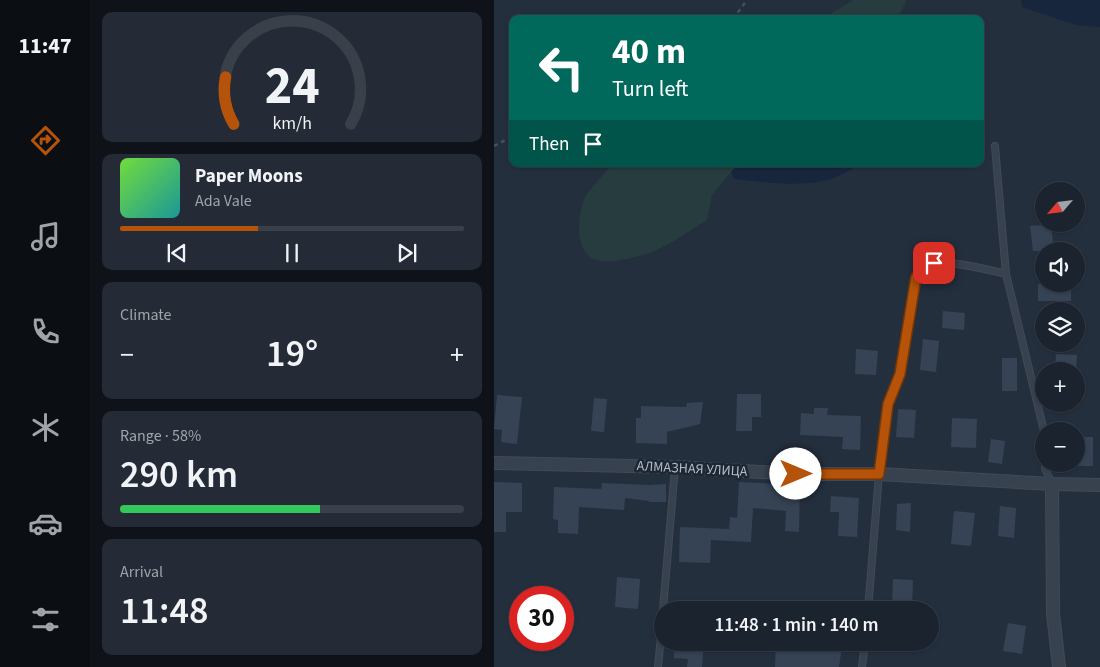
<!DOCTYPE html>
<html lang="en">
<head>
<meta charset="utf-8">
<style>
	:root { --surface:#1b232e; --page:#242b36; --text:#f1f3f6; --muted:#a0a4aa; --line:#39404a; --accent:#b45309 }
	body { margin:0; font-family:"Source Sans 3",sans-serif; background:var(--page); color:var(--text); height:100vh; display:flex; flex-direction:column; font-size:19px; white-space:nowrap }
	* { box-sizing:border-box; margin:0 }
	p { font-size:16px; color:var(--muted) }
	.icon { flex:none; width:28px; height:28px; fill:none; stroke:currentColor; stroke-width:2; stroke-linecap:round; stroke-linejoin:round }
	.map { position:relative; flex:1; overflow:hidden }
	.sheet { display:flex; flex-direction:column; gap:12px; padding:12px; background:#0f1319; width:404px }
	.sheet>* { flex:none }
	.hud { position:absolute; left:15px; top:15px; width:475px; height:152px; border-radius:10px; box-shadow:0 1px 4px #0004,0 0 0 1px var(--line); background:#00695c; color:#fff; overflow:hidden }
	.needle { width:32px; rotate:242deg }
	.tools { position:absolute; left:541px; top:182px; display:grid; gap:10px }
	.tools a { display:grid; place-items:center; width:50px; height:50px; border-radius:50%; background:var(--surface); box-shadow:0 1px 4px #0004,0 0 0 1px var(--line); font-size:25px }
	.speed { position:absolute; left:15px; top:586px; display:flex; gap:10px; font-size:25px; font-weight:700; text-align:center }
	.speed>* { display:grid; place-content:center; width:65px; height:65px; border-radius:50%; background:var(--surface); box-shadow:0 1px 4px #0004,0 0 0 1px var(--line); line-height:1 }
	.speed .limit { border:8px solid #d22; background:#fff; color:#111 }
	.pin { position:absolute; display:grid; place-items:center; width:42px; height:42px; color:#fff; margin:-21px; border-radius:10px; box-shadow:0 2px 8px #0006 }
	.me { position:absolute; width:55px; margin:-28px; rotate:90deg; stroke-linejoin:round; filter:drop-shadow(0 0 4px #0008) }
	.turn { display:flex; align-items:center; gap:18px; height:105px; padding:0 20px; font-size:22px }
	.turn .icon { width:65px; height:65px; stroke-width:2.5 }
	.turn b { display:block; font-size:35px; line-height:42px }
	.then { display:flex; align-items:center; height:48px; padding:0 20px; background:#0003; gap:10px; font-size:19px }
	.big { font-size:38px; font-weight:600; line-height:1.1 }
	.sheet .tile { flex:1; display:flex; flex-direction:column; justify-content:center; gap:8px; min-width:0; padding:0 18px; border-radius:10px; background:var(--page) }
	.sheet .dial { align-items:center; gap:0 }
	.dial svg { height:130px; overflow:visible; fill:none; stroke:var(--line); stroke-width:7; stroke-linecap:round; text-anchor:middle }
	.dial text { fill:var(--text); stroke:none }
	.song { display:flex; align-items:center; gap:15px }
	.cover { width:60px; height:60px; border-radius:8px; background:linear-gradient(135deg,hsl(100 70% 55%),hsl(180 70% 35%)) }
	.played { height:5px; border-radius:2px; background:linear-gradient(90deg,var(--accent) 40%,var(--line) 40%) }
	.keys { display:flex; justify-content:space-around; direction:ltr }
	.heat { display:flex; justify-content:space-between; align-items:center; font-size:28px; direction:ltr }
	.charge { height:8px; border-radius:4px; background:linear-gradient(90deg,#34c759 58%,var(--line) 0) }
	.trip { position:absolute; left:160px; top:601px; width:285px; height:50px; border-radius:25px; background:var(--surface); box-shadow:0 1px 4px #0004,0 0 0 1px var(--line); font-weight:600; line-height:50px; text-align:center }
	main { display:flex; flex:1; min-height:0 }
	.tabs { display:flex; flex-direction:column; width:90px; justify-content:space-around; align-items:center; background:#0b0e12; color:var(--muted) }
	.tabs .icon { width:35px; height:35px }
	.tabs .active { color:var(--accent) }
	.tabs b { font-size:22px; color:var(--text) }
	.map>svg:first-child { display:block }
</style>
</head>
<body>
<main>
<nav class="tabs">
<b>11:47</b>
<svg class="icon active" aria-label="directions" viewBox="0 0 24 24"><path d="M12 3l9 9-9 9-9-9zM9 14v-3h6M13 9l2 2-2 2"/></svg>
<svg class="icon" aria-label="music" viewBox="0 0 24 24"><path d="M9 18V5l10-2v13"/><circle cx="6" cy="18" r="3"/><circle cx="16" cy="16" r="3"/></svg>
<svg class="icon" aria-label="phone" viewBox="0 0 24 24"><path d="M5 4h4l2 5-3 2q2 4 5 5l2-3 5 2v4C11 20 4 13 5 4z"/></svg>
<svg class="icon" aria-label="climate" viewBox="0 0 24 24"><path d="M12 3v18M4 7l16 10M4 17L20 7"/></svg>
<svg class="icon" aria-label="car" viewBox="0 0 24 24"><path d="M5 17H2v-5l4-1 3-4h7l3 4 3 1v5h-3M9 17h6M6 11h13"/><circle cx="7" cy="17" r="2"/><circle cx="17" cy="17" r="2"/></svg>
<svg class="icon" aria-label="filters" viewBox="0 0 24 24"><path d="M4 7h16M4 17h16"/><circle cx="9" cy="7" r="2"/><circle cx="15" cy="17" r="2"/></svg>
</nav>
<section class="sheet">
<div class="tile dial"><svg viewBox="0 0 100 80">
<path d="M14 69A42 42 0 1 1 86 69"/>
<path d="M14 69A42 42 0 0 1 9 40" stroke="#b45309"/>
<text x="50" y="56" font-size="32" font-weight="700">24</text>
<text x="50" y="72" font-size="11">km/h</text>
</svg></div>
<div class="tile">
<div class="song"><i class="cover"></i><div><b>Paper Moons</b><p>Ada Vale</p></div></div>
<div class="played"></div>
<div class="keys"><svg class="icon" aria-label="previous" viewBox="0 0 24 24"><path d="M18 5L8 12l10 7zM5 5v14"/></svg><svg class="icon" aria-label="pause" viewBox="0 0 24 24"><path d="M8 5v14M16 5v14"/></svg><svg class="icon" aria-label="next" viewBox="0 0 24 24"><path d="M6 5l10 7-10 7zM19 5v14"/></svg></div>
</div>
<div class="tile"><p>Climate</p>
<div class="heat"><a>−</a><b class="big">19°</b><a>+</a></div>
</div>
<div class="tile"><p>Range · 58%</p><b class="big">290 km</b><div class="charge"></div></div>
<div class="tile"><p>Arrival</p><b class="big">11:48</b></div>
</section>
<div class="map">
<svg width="607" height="667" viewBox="0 0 607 667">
	<rect width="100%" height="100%" fill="#242f3e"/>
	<g fill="#263c3f">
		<polygon points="360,0 411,0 412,2 405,14 400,19 327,19"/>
		<path d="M119 164H245L237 172 218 195 213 220C191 233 171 250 145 256 132 259 113 265 100 259 80 250 84 216 90 200 94 190 112 172 119 164Z"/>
	</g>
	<g fill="#17263c">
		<polygon points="527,0 606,0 606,27 582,25 528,7"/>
		<path d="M245 164H368C358 169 347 175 337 179 306 188 271 182 240 179L237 172Z"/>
	</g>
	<g fill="#364354">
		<polygon points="557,224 560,251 539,251 536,226"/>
		<rect x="544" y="284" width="33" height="17"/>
		<polygon points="449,311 471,313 470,330 448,328"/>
		<polygon points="429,339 445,341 442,372 426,370"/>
		<polygon points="362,349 384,351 382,375 361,374"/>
		<polygon points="562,354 583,355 582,371 561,371"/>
		<rect x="508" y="358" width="15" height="33"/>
		<polygon points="243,394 267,394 267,417 258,417 258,431 242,431"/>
		<polygon points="3,395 28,397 23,444 7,442 8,430 0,429"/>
		<polygon points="100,398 113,399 110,432 97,431"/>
		<polygon points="209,402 206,424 173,432 173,444 142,443 142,418 147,418 147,406 192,407 193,403"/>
		<polygon points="320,408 334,408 333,415 367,416 366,450 348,449 349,437 306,435 307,413 320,414"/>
		<polygon points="404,409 422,410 420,438 402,437"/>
		<polygon points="458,418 483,419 482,448 457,447"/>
		<rect x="582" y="437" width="17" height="29"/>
		<polygon points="497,439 511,441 508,464 494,462"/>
		<polygon points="0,482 28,483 28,512 12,512 12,532 0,532"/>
		<polygon points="245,482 306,485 305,532 291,531 292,511 259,508 257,542 217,540 216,563 185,562 186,527 235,529 236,517 243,518"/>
		<polygon points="108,483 155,485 172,484 172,502 155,502 155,501 131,498 130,510 85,507 84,534 64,533 64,520 59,519 60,487 107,489"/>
		<polygon points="337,496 365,498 363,537 344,536 345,512 336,512"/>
		<polygon points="417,503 416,532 402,530 403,504"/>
		<polygon points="506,506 522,508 520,538 504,536"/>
		<polygon points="460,511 481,513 477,546 457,544"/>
		<polygon points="123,577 146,579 144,609 121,607"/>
		<polygon points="399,579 419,580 418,610 398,610"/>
		<polygon points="514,623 532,626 528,654 509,651"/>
		<polygon points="181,642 210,642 208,667 193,667 194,659 180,658"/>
		<polygon points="282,644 328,647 329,644 348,646 345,667 281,667"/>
	</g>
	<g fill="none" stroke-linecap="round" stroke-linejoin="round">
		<defs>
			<g id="service">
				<polyline points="501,146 512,274 550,431"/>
				<polyline points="551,464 551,468 558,484"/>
				<polyline points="169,610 181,467"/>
				<path d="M374 610 385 474 394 404 406 374 422 277C427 272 432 267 438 264 452 259 495 270 512 274"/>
				<polyline points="164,667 169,616"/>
				<polyline points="368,667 371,642"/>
			</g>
			<g id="minor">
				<polyline points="0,463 181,467 302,474 385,474 558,484 607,485"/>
				<polyline points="558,484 559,613 565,667"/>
			</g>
		</defs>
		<use href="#service" stroke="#414a57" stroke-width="8"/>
		<use href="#minor" stroke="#414a57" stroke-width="14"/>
		<g stroke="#3f5557" stroke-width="2.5" stroke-dasharray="4 4" stroke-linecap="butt">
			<polyline points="239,19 253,0"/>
			<polyline points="0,146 19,136"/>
		</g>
		<use href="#service" stroke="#38414e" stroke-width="6"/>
		<use href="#minor" stroke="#38414e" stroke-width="12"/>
	</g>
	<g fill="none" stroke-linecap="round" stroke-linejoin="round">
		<defs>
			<polyline id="route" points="302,474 385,474 394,404 406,374 422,277 433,267 440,263"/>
		</defs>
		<use href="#route" stroke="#753606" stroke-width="12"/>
		<use href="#route" stroke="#b45309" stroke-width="9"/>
	</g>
	<g text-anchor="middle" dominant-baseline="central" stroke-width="5" stroke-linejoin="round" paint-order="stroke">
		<g font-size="14" fill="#b4bcc9" stroke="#1d2633">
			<text transform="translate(198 469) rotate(3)">АЛМАЗНАЯ УЛИЦА</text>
		</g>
	</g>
</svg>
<div class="tools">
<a><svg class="needle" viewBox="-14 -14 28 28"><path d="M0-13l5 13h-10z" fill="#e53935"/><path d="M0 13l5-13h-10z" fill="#a0a4aa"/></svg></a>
<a><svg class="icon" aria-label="sound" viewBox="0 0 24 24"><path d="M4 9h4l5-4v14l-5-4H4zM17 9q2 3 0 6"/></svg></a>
<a><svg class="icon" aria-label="layers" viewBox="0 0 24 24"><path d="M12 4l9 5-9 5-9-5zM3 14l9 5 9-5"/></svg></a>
<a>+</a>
<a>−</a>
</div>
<div class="speed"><div class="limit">30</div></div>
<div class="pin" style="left:440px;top:263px;background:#d93025"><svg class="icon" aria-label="arrive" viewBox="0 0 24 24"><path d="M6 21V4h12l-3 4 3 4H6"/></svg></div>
<svg class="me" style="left:302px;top:474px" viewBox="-20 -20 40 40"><circle r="19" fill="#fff"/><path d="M0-13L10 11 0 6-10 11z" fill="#b45309"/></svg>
<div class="trip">11:48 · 1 min · 140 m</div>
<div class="hud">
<div class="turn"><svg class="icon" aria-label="left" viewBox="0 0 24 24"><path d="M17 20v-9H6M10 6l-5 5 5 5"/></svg><div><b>40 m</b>Turn left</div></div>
<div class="then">Then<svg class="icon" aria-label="arrive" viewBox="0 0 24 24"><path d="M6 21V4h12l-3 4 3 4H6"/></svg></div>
</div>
</div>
</main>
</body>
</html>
